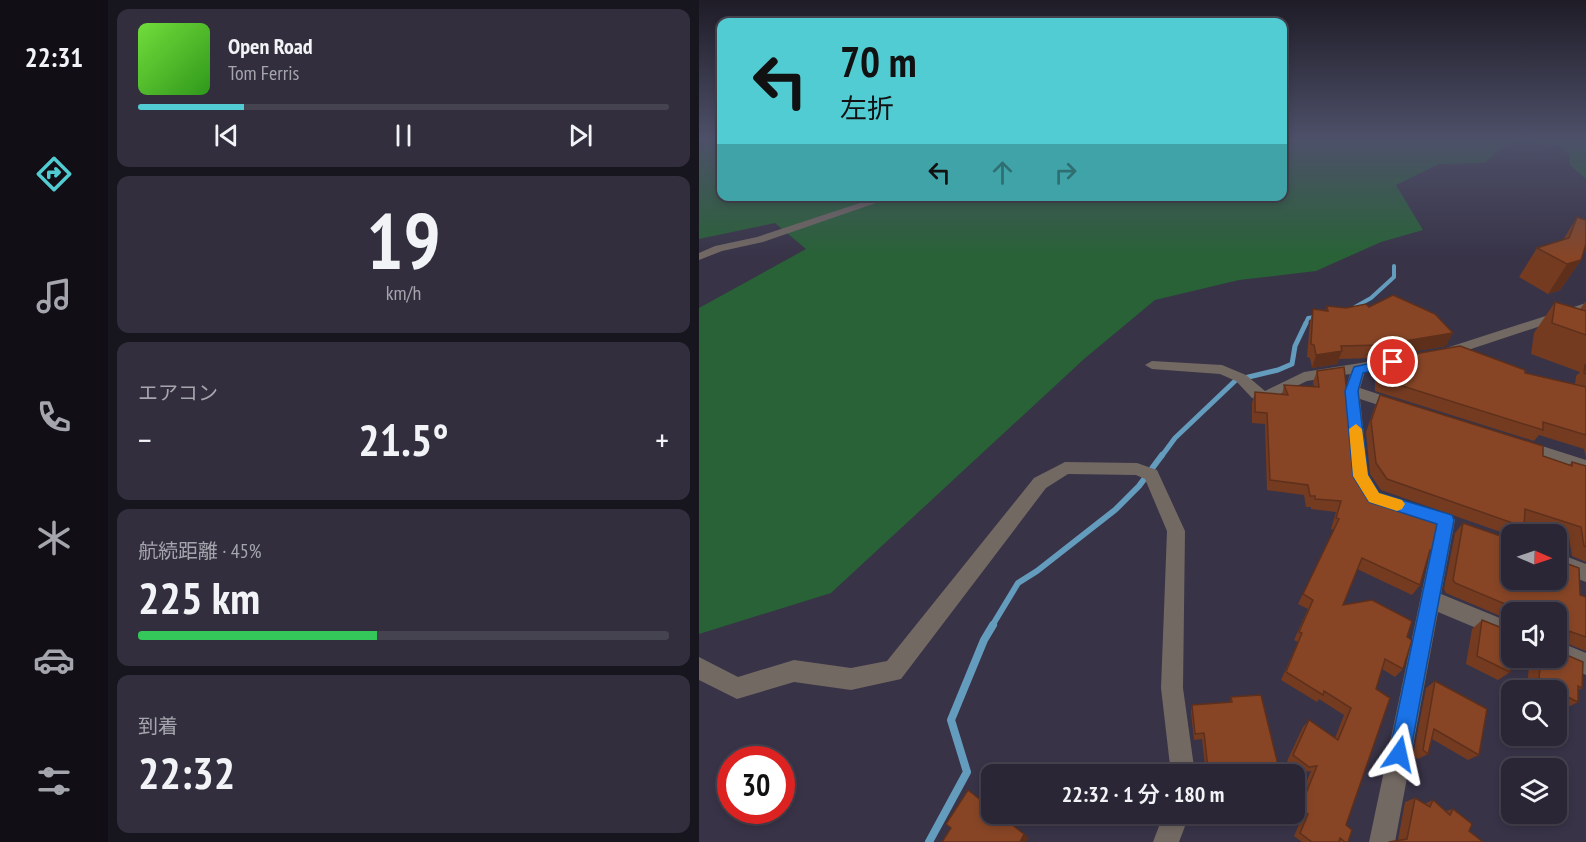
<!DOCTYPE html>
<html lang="ja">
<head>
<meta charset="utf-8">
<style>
	:root { --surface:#2a2635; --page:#322e3d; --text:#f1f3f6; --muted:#a5a5ad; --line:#464350; --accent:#51ccd2 }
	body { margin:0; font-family:"PT Sans Narrow","Noto Sans JP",sans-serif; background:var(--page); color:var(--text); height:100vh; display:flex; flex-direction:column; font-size:22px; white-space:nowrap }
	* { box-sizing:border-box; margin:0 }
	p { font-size:20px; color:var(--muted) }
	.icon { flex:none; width:33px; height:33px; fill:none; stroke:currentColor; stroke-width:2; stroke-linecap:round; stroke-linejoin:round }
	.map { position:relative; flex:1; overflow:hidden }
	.panel { display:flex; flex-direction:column; gap:9px; padding:9px; background:#17151d; width:591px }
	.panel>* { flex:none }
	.top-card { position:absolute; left:18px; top:18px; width:570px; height:183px; border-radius:12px; box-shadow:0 3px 9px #0003,0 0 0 2px var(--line); background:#51ccd2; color:#111; overflow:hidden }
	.needle { width:39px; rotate:92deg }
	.fabs { position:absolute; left:802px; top:524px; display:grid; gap:12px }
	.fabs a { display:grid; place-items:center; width:66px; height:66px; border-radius:12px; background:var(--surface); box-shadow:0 3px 9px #0003,0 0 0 2px var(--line); font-size:30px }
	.speed { position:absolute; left:18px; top:746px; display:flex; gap:12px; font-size:30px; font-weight:700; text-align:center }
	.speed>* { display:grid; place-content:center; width:78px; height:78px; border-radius:50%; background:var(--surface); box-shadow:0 3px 9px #0003,0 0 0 2px var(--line); line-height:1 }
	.speed .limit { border:9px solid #d22; background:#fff; color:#111 }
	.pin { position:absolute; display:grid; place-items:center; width:51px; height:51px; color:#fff; margin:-26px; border:3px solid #fff; border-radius:50%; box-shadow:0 2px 6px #0007 }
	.me { position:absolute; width:66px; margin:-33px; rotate:11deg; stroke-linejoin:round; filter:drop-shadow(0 0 4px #0008) }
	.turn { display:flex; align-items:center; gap:21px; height:126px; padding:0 24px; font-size:27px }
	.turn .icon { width:78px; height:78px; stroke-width:2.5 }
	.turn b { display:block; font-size:42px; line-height:51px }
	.lanes { display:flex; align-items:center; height:57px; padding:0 24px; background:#0003; justify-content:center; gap:30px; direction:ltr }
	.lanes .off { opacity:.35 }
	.big { font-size:45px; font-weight:600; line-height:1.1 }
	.panel .widget { flex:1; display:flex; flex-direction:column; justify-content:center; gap:9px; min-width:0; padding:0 21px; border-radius:12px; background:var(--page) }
	.panel .dial { align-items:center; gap:0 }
	.dial b { font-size:78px; line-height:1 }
	.song { display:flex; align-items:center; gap:18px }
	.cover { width:72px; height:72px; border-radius:9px; background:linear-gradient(135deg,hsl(100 70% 55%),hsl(110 70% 35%)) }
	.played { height:6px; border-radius:3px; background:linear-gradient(90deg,var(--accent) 20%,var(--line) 20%) }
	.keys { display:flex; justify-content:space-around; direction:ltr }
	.heat { display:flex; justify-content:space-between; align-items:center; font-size:33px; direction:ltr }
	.charge { height:9px; border-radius:4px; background:linear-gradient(90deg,#34c759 45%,var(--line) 0) }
	.trip { position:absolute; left:282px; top:764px; width:324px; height:60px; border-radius:12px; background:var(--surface); box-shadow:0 3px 9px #0003,0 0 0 2px var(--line); font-weight:600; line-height:60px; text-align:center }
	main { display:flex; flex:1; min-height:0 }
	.dock { display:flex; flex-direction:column; width:108px; justify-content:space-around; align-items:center; background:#110f15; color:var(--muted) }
	.dock .icon { width:42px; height:42px }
	.dock .on { color:var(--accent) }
	.dock b { font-size:27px; color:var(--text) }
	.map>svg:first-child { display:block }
</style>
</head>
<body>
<main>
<nav class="dock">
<b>22:31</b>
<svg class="icon on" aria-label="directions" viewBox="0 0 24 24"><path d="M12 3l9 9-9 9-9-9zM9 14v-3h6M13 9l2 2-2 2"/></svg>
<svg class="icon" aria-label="music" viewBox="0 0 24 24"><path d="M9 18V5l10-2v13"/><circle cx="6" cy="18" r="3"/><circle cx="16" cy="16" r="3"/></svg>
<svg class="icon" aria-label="phone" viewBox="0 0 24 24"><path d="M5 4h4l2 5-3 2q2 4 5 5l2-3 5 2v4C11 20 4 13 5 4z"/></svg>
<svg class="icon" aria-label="climate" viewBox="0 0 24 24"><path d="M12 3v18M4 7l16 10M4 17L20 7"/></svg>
<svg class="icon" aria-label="car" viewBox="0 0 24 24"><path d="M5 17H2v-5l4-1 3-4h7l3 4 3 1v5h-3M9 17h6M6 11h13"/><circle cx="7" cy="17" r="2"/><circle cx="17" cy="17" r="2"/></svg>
<svg class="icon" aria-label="filters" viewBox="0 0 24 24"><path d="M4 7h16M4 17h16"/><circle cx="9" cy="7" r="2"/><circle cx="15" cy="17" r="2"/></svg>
</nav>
<section class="panel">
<div class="widget">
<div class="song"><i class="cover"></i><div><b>Open Road</b><p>Tom Ferris</p></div></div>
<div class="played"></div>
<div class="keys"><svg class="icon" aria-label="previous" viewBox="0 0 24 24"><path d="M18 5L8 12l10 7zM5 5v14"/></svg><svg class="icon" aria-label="pause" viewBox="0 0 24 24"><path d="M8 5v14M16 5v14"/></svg><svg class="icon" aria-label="next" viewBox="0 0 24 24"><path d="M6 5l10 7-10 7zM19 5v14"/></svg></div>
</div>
<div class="widget dial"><b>19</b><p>km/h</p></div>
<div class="widget"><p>エアコン</p>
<div class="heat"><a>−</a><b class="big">21.5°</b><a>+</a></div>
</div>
<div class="widget"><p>航続距離 · 45%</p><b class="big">225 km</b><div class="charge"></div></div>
<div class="widget"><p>到着</p><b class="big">22:32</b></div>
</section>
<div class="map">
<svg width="887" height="842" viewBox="0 0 887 842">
	<rect width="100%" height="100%" fill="#383347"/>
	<polygon fill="#286236" points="0,140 22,140 22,196 584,196 584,140 887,140 887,179 870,164 871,156 861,146 823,142 807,145 785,163 740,164 697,185 724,230 682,242 617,271 540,280 456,300 385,359 132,593 0,634 0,308 107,249 76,223 0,239"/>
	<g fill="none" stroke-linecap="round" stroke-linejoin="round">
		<g stroke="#649cbe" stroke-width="4">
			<polyline points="656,307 672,298 695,277 695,266"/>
			<polyline points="606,325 609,318 616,317"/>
		</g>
		<polyline stroke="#649cbe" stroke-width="5" points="462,457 476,438 537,380 579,370 593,364 596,346 607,323"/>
		<polyline stroke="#649cbe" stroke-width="6" points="293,626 319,583 338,571 416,510 440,486 463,455"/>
		<polyline stroke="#649cbe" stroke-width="8" points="230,842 268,772 252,720 285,640 294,625"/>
		<g fill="#736963" fill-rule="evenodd">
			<polygon points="182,196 197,196 64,242 23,251 0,260 0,253 16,246 58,237"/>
			<polygon points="887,303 887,311 751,356 741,356 739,353 741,350"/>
			<polygon points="699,357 704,358 706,361 704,364 666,371 661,388 703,402 705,406 698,411 661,399 669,475 679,491 677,496 671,498 665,496 653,476 646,391 651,374 608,381 567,401 553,398 537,381 521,374 453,369 446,365 453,361 523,365 547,375 566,391 605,372"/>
			<polygon points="824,440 887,460 887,472 818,450 816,446 818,442"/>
			<polygon points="366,462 438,463 458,470 486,531 484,688 496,774 472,774 462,688 468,531 446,479 437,475 369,474 347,488 202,679 152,690 95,682 38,699 0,680 0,657 39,677 95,660 152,668 188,661 335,478"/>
			<polygon points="747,512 753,515 756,520 742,594 813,623 813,643 739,612 696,842 670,842 738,520 741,515"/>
			<polygon points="858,553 887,564 887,582 858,571"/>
			<polygon points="858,641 887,653 887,675 851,659 850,657 858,657"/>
			<polygon points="465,813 491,813 480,842 454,842"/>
		</g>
	</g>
	<g fill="#743b21">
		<polygon points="878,217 882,260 861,290 849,294 820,277 838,248 864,240"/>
		<polygon points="887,301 887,458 885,449 840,435 835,441 676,391 676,371 681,360 826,373 876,384 877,376 881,372 832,354 835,333 856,302 881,309"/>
		<polygon points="628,306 647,308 670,307 747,346 676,358 640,359 638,364 613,368 611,358 608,357 611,322 614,309 627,310"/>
		<polygon points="618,371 656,465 673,492 735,552 728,560 721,585 713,595 658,569 644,605 708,637 704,669 696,677 683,669 677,689 647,825 649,842 603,842 595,836 603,818 596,812 596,810 612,771 604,772 588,761 604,727 610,720 636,738 645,715 620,699 618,702 582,680 599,642 595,640 609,609 599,604 635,530 632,529 637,512 612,509 612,507 607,507 605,495 568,490 566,424 553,423 553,403 556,392 583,395 585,385 615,387 614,382"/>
		<polygon points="681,395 844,456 870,465 873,462 887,466 887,562 873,556 870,538 825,522 825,527 818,534 813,534 813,536 682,490 671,474 667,432 676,406"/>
		<polygon points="764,523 881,595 887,597 887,651 869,644 869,646 862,651 883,688 879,690 879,702 865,709 858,706 858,690 836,690 828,686 831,657 858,657 858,612 813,612 813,621 747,593 745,589 756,533"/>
		<polygon points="783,620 811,672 799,680 767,664 773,629"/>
		<polygon points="736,681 780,755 769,760 733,739 729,754 719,759 714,756 727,688"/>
		<polygon points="532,697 580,769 575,774 548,774 547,771 507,774 503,739 495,740 492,712 493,705 531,702"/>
		<polygon points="716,798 725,804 734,800 747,811 754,809 770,831 784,842 688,842 699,840 706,802"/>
	</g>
	<g fill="#5e301b">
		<polygon points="882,260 861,290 849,294 868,264"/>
		<polygon points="754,333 747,346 676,358 681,345"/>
		<polygon points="643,351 638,364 613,368 617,355"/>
		<polygon points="299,813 330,838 327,842 321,842"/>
	</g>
	<g fill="#874526" stroke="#5e301b" stroke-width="1.5">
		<polygon points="878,217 887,220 887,244 882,260 868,264 838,248 870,238"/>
		<polygon points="694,295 736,314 754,333 681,345 642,346 643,351 617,355 615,345 612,344 614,309 629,311 628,306 647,308 667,304 670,307"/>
		<polygon points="856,302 887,311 887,335 853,323"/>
		<polygon points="761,346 826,370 826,373 887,387 887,435 844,422 844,430 681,379 681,360"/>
		<polygon points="886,365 887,366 887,374 885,373"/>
		<polygon points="645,367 656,465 673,492 742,515 735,552 731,550 721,585 663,558 644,605 673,600 713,621 708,637 713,640 704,669 686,659 677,689 691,698 647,825 653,830 649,842 646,842 641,838 640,842 613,842 601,833 609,814 601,808 618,766 610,767 594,755 610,720 639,740 652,708 625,691 624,695 587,672 603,633 600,632 614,600 604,594 640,519 637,518 642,501 616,499 616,496 611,496 609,485 571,480 568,413 556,412 556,392 589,395 585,385 620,387 618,371"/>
		<polygon points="681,395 844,446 844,456 873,466 873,462 887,466 887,547 885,546 882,527 826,509 825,527 688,479 677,463 672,421"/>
		<polygon points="764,523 813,540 813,579 858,579 858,560 880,568 881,595 887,597 887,637 870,631 869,646 861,648 863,653 884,662 883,688 879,686 879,702 858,692 858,687 840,678 842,657 858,657 858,612 825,612 756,583 754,580"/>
		<polygon points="783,620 813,632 813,656 811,672 778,656"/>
		<polygon points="736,681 788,709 780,755 735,729 729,754 724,750"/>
		<polygon points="562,695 580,769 552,772 551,766 509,769 505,733 496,734 493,705 533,702 532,697"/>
		<polygon points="269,790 292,808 292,813 298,813 325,834 321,842 243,842 252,828 247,824"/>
		<polygon points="716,798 731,807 734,800 751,815 754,809 773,824 770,831 784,842 690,842 708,839"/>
	</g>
	<linearGradient id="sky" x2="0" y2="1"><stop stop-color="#1f1c27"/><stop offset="0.54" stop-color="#4d5069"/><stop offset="1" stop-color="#4d5069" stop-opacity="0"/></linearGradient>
	<rect width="887" height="258" fill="url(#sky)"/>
	<polygon fill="#1a73e8" stroke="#114b97" stroke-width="1.5" points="694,358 699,359 699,365 664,373 659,391 669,475 680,493 753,515 755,520 711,754 708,761 700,764 693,761 690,754 738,524 670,502 654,476 646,391 655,367"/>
	<polygon fill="#f59e0b" points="657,424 663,429 669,475 680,493 703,500 706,504 703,509 698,511 670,502 654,476 650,429"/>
</svg>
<div class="fabs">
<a><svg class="needle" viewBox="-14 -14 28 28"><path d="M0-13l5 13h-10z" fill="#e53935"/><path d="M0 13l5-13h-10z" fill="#a5a5ad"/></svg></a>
<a><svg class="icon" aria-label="sound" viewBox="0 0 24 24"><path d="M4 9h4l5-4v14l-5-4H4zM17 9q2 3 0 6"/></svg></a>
<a><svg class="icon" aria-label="search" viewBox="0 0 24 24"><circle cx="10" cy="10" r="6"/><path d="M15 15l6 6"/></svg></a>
<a><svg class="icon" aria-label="layers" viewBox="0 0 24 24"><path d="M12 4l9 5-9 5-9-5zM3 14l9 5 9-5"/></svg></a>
</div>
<div class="speed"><div class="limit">30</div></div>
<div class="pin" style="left:694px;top:362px;background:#d93025"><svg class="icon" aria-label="arrive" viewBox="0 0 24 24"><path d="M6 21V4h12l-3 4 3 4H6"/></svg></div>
<svg class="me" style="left:700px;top:754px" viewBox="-20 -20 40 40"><path d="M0-17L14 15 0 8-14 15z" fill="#1a73e8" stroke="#fff" stroke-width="4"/></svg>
<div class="trip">22:32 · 1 分 · 180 m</div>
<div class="top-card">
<div class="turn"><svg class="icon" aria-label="left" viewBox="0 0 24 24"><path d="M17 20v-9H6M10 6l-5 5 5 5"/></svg><div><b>70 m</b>左折</div></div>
<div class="lanes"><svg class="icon" aria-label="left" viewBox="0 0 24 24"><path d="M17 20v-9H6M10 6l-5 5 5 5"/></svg><svg class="icon off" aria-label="ahead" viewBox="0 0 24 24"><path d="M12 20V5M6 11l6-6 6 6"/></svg><svg class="icon off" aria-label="right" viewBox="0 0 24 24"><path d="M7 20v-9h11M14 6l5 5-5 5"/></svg></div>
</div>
</div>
</main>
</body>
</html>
